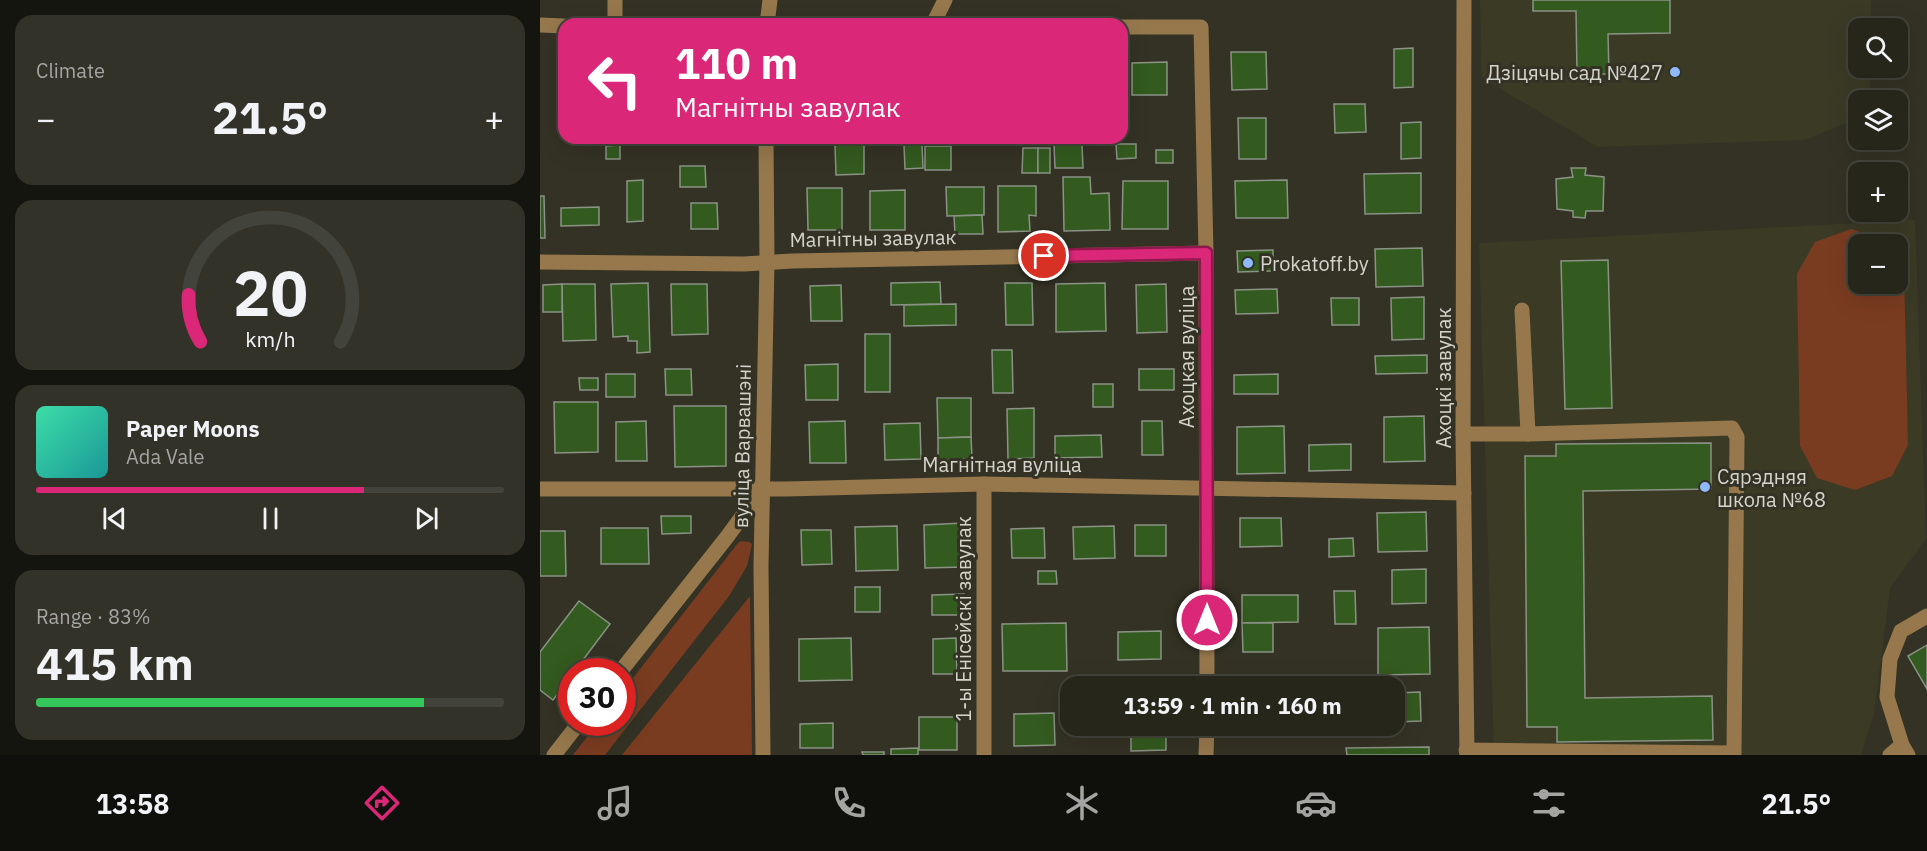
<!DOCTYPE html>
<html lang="en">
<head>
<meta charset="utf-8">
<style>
	:root { --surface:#26261b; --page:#323228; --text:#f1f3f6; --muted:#a4a5a3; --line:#42433a; --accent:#db2777 }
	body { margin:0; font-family:"IBM Plex Sans",sans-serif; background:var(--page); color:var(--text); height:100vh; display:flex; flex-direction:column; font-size:22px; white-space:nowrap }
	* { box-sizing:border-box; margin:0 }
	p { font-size:20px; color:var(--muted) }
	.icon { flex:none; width:33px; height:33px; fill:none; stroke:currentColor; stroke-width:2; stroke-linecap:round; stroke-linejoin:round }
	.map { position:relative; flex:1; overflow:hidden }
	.sheet { display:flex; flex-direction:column; gap:15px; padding:15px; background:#15150f; width:540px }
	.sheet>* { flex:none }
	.top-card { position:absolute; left:18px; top:18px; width:570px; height:126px; border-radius:18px; box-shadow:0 6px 24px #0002,0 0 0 2px var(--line); background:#db2777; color:#fff; overflow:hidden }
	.tools { position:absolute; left:1308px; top:18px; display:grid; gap:12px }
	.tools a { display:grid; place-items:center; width:60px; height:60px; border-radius:12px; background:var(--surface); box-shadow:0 6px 24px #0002,0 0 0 2px var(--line); font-size:30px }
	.speed { position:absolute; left:18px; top:658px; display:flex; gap:12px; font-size:30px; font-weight:700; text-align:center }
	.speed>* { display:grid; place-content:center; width:78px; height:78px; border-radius:50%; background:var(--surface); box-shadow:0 6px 24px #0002,0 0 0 2px var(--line); line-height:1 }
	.speed .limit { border:9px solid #d22; background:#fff; color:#111 }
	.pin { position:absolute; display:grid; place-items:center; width:51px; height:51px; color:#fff; margin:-26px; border:3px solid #fff; border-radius:50%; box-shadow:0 2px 6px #0007 }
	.me { position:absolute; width:66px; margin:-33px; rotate:0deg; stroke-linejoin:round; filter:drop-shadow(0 0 4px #0008) }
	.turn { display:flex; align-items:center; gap:21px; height:126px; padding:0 18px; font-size:27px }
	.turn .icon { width:78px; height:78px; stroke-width:2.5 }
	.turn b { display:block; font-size:42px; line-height:51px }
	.big { font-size:45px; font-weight:700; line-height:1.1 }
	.sheet .widget { flex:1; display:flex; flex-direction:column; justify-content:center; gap:9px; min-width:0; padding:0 21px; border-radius:18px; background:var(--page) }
	.sheet .dial { align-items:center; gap:0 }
	.dial svg { height:156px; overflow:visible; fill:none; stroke:var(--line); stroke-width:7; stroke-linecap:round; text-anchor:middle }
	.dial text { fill:var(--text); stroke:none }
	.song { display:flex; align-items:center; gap:18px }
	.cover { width:72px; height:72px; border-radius:9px; background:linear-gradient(135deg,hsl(160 70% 55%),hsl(180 70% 35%)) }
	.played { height:6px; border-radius:3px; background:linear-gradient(90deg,var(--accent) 70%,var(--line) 70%) }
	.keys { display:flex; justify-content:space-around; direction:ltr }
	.heat { display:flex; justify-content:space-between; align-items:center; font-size:33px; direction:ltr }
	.charge { height:9px; border-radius:4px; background:linear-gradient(90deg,#34c759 83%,var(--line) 0) }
	.trip { position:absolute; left:520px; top:676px; width:345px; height:60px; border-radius:18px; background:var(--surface); box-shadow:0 6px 24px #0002,0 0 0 2px var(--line); font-weight:700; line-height:60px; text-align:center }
	.tabs { display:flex; height:96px; justify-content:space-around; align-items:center; background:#0f0f0b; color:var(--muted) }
	.tabs .icon { width:42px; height:42px }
	.tabs .selected { color:var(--accent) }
	.tabs b { font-size:27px; color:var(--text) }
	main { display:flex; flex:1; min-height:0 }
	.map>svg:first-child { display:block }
</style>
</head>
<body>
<main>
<section class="sheet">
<div class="widget"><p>Climate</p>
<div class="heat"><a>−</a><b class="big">21.5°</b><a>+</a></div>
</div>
<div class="widget dial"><svg viewBox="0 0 100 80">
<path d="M14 69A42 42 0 1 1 86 69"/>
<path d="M14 69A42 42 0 0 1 8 45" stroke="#db2777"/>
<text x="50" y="56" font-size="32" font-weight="700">20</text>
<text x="50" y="72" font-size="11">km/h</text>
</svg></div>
<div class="widget">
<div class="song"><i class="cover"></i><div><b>Paper Moons</b><p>Ada Vale</p></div></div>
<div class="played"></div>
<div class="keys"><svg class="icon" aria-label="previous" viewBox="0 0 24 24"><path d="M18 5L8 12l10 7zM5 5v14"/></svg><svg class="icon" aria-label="pause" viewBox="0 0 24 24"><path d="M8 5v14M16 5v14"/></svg><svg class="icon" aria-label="next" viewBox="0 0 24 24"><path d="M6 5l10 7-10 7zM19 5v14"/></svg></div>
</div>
<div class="widget"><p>Range · 83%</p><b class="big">415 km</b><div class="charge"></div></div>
</section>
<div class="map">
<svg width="1387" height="755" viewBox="0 0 1387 755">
	<rect width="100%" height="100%" fill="#333224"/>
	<g fill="#3b3a25" fill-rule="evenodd">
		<polygon points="940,0 1331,0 1331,28 1318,28 1318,68 1330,68 1330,100 1318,100 1318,118 1265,140 1058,147 941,77"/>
		<path d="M1375 220 1386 539 1350 588 1334 714 1321 755H954L939 243ZM1318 244H1358V284H1318Z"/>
	</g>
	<g fill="#7a3c21">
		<polygon points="1311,229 1345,240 1347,244 1318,244 1318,284 1358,284 1358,260 1364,270 1368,445 1352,476 1315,490 1277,478 1260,446 1257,274 1275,242"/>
		<polygon points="201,541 209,542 212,544 207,566 189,596 65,755 33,755 58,723 82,723 83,691 198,543"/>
		<polygon points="210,596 212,755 82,755"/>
	</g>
	<g fill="#335a1f" stroke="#8a9385" stroke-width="1.5">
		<polygon points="993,0 1130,0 1130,33 1068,34 1069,74 1037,74 1036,11 993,11"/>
		<polygon points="873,48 873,87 854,88 854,49"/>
		<polygon points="691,52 726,52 727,89 692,90"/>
		<polygon points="627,62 627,95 592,95 592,63"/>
		<polygon points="794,104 825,104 826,132 795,133"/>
		<polygon points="698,118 726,118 726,159 699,159"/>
		<polygon points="881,122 881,158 861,159 861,123"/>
		<polygon points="65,138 82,138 82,143 65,144"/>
		<polygon points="324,144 324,174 296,175 295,145"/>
		<polygon points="576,144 596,144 596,158 577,159"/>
		<polygon points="80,145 80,159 66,159 66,146"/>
		<polygon points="364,145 382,145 383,168 365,169"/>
		<polygon points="514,145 542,145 543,168 515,168"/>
		<rect x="385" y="146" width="26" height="24"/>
		<polygon points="483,148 498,148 498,173 482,173"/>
		<rect x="498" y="148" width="12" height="25"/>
		<rect x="616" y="150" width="17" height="13"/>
		<polygon points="140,166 165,166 166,187 140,187"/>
		<polygon points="1031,168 1046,168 1045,175 1064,177 1063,211 1046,211 1045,218 1033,217 1033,211 1017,209 1016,179 1033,177"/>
		<polygon points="881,173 881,213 825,214 824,174"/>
		<polygon points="523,177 550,177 551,194 569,193 570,230 524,231"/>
		<polygon points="103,180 103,221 87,222 87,181"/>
		<polygon points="747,180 748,218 696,218 695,181"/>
		<polygon points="583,181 628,181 628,229 582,229"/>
		<polygon points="458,186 496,186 496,216 489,215 490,231 458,232"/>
		<polygon points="406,187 444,187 444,215 407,216"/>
		<polygon points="267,188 302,188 302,230 268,230"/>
		<polygon points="365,190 365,230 330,230 330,191"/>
		<polygon points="0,196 4,196 5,238 0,238"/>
		<polygon points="151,203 177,203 178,229 151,229"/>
		<polygon points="59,207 59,225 21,226 21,208"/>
		<polygon points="442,215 443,234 415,234 414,216"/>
		<polygon points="882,248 883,286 836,287 835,249"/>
		<polygon points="733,250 733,271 698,272 697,251"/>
		<polygon points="1068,260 1072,408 1025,409 1021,261"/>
		<polygon points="400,282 401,304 351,305 351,283"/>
		<polygon points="108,283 110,352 97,353 97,341 88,341 88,336 73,337 71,284"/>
		<polygon points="465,283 492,283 493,325 466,325"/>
		<polygon points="565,283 566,331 516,332 516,284"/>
		<polygon points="22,284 55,284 56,340 23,341"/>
		<polygon points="22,284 22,312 3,312 3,285"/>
		<polygon points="131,284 167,284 168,334 132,335"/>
		<polygon points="626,284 627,332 597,333 596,285"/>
		<polygon points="301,285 302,321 271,321 270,286"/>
		<polygon points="737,289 738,313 696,314 695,290"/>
		<polygon points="884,297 884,339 852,340 851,298"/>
		<polygon points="791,298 819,298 819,325 792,325"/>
		<polygon points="416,304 416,325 364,326 364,305"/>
		<rect x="325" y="334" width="25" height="58"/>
		<polygon points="452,350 472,350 473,393 453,393"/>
		<polygon points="887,355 887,373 836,374 835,356"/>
		<polygon points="298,364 298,400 266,400 265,365"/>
		<polygon points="125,369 151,369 152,395 126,395"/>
		<rect x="599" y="369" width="35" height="21"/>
		<rect x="66" y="374" width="29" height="23"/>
		<polygon points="738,374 738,394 694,394 694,375"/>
		<polygon points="39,378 58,378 58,390 40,390"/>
		<rect x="553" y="384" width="20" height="23"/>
		<polygon points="397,398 431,398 431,437 398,438"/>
		<polygon points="14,402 58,402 58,452 15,453"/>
		<polygon points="134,406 186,406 186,466 135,467"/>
		<polygon points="494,408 494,458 468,459 467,409"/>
		<polygon points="884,416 885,461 844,462 844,417"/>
		<polygon points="106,421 107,461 76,461 76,422"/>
		<polygon points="305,421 306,463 270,463 269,422"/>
		<polygon points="602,421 622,421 623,455 602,455"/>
		<polygon points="380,423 381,459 345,460 344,424"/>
		<polygon points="744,426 745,473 697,474 697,427"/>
		<polygon points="561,435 562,457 515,458 515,436"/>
		<polygon points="431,437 432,459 398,460 398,438"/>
		<polygon points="1171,443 1171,489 1043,491 1045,698 1172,696 1173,740 1017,742 1017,727 987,727 985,456 1016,456 1016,444"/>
		<polygon points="811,444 811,470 769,471 769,445"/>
		<polygon points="886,512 887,551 838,552 837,513"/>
		<polygon points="121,516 151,516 151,533 122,534"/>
		<polygon points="700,518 741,518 742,546 700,547"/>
		<polygon points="423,523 424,567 385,568 384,525"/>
		<rect x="595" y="525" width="31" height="31"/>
		<polygon points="357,526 358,570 316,571 315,527"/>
		<polygon points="574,526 575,558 534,559 533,527"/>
		<polygon points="61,528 108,528 109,564 61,564"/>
		<polygon points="504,528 505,558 472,558 471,529"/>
		<polygon points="261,530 291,530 292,564 262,565"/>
		<polygon points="0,531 25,531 26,576 0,576"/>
		<polygon points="813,538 814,556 789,557 789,539"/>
		<polygon points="886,569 886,603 852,604 852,570"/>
		<polygon points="498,571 516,571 517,584 498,584"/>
		<rect x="315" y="587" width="25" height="25"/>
		<polygon points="794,591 815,591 816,624 795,624"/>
		<polygon points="424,594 425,615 392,615 392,595"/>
		<polygon points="702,595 758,595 758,622 702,623"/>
		<polygon points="39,601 70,624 34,672 32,672 32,675 13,700 0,690 0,652"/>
		<polygon points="526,623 527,671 463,671 462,624"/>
		<polygon points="702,623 733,623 733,652 703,652"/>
		<polygon points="889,627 890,674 838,675 838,628"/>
		<polygon points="621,631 621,659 578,660 578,632"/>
		<polygon points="311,638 312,680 259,681 259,639"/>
		<polygon points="416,638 417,674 393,674 393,639"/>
		<polygon points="1387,645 1387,689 1368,656"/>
		<polygon points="787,676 802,676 803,687 787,687"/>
		<polygon points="880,692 881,721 855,722 855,693"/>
		<polygon points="514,713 515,745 474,746 474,714"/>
		<rect x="379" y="717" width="38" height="33"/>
		<polygon points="293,723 293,748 260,748 260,724"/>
		<polygon points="591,726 626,726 626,750 591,751"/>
		<polygon points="693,726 729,726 729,728 693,729"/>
		<polygon points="889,747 889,755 807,755 806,748"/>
		<polygon points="378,748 378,755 351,755 351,749"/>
		<polygon points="322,752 344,752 344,755 323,755"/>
	</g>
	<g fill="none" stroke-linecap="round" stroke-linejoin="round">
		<g stroke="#97784d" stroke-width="15">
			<polyline points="75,0 75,24"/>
			<polyline points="924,0 923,434 927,755"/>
			<polyline points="227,24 230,0"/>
			<polyline points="393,24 405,0"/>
			<polyline points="0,25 24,26"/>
			<polyline points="582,27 661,27 666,253 667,687"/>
			<polyline points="0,262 204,264 252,261 666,253"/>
			<polyline points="982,310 988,434"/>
			<polyline points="923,434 988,434 1192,428 1197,437 1194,753 926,750"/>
			<polyline points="444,484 444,755"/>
			<polyline points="0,489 246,489 444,484 924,493"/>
			<polyline points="80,672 187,537 222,489"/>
			<polyline points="14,755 39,723"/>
			<polyline points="223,755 221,566 227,262 226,138"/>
			<polyline points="666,755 667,726"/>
			<polyline points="1350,755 1362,745"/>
			<polyline points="1368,755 1362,745 1347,697 1350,659 1361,631 1387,616"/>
		</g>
	</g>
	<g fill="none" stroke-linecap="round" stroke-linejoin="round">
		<defs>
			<polyline id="route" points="504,256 666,253 667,620"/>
		</defs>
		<use href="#route" stroke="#8e194d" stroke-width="15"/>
		<use href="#route" stroke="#db2777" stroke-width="10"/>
	</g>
	<g fill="#8fb8fd" stroke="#333224" stroke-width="2">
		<circle cx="1135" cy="72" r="6"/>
		<circle cx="708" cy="263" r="6"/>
		<circle cx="1165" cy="487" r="6"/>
	</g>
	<g text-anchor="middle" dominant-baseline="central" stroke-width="6" stroke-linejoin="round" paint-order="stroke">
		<g font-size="20" fill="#d5d4cc" stroke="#333224" text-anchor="start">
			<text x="1123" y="72" text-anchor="end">Дзіцячы сад №427</text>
			<text x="720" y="263">Prokatoff.by</text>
			<text x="1177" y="476">Сярэдняя<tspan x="1177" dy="23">школа №68</tspan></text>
		</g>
		<g font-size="20" fill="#d5d4cc" stroke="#333224">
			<text transform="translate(333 238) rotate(-1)">Магнітны завулак</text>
			<text transform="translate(646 357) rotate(-90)">Ахоцкая вуліца</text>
			<text transform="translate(903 378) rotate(-90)">Ахоцкі завулак</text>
			<text transform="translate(202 446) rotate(-89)">вуліца Варвашэні</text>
			<text x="462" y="464">Магнітная вуліца</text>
			<text transform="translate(423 619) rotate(-90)">1-ы Енісейскі завулак</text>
		</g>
	</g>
</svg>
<div class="tools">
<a><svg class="icon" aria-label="search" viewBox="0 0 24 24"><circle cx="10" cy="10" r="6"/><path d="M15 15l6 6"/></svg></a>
<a><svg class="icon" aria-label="layers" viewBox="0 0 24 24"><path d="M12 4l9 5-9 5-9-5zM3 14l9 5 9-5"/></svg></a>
<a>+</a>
<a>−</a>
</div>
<div class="speed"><div class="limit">30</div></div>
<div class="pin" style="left:504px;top:256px;background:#d93025"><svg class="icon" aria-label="arrive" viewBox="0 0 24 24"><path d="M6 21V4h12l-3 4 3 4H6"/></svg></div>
<svg class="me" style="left:667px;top:620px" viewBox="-20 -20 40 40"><circle r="17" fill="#db2777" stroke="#fff" stroke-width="3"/><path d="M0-11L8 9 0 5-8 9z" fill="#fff"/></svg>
<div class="trip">13:59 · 1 min · 160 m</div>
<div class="top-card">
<div class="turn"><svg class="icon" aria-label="left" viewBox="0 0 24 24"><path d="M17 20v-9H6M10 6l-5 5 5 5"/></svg><div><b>110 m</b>Магнітны завулак</div></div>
</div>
</div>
</main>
<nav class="tabs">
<b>13:58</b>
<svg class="icon selected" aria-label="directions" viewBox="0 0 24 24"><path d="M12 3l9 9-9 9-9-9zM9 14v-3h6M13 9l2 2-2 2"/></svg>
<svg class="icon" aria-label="music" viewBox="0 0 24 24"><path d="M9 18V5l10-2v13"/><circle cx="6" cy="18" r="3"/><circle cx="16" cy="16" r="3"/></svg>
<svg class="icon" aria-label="phone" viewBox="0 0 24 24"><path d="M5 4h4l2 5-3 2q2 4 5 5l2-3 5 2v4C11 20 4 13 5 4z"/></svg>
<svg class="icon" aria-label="climate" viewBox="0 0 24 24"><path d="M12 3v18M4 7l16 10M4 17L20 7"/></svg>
<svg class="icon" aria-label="car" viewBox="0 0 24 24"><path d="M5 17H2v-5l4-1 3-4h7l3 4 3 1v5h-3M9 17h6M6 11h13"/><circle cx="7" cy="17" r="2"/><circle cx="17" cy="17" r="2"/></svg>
<svg class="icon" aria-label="filters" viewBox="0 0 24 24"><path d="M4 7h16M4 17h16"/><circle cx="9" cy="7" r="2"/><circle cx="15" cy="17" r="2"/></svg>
<b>21.5°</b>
</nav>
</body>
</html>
